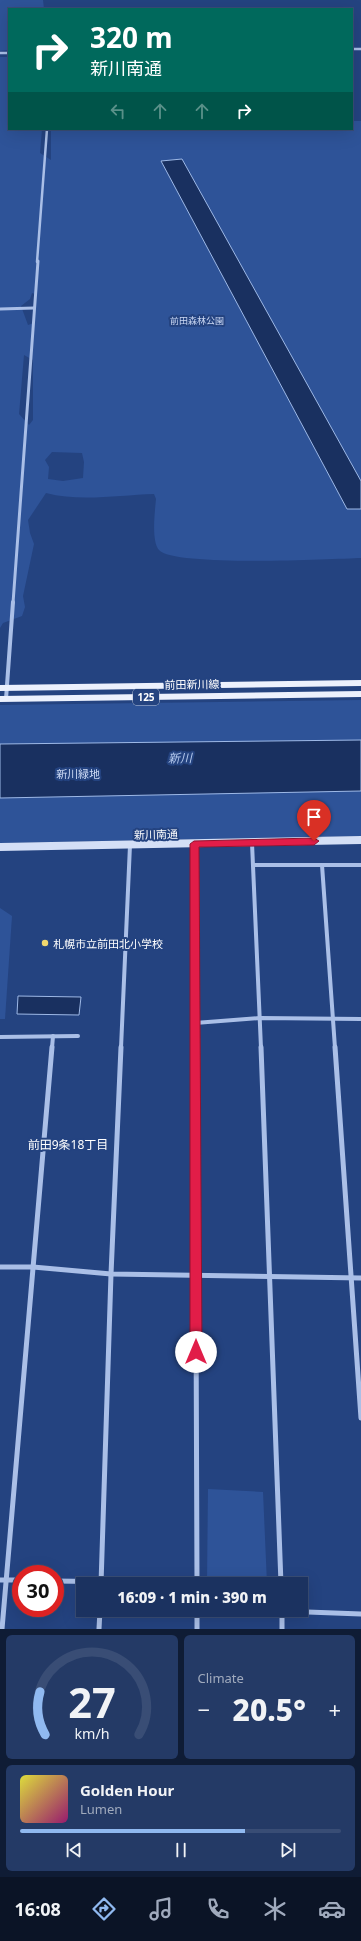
<!DOCTYPE html>
<html lang="en">
<head>
<meta charset="utf-8">
<style>
	:root { --surface:#1b3260; --page:#243a66; --text:#f1f3f6; --muted:#a0aabd; --line:#394d75; --accent:#90b9f0 }
	body { margin:0; font-family:"Noto Sans","Noto Sans JP",sans-serif; background:var(--page); color:var(--text); height:100vh; display:flex; flex-direction:column; font-size:15px; white-space:nowrap }
	* { box-sizing:border-box; margin:0 }
	p { font-size:13px; color:var(--muted) }
	.icon { flex:none; width:22px; height:22px; fill:none; stroke:currentColor; stroke-width:2; stroke-linecap:round; stroke-linejoin:round }
	.map { position:relative; height:1629px; overflow:hidden }
	.side { display:flex; flex-direction:column; gap:6px; padding:6px; background:#0f1c35; flex:1 }
	.side>* { flex:none }
	.guide { position:absolute; left:8px; top:8px; width:345px; height:122px; border-radius:0px; box-shadow:0 4px 16px #0002,0 0 0 1px var(--line); background:#00695c; color:#fff; overflow:hidden }
	.speed { position:absolute; left:12px; top:1565px; display:flex; gap:8px; font-size:20px; font-weight:700; text-align:center }
	.speed>* { display:grid; place-content:center; width:52px; height:52px; border-radius:50%; background:var(--surface); box-shadow:0 4px 16px #0002,0 0 0 1px var(--line); line-height:1 }
	.speed .limit { border:6px solid #d22; background:#fff; color:#111 }
	.pin { position:absolute; display:grid; place-items:center; width:34px; height:34px; color:#fff; margin:-41px -17px; border-radius:50% 50% 50% 0; rotate:-45deg; box-shadow:0 0 4px #0007 }
	.pin .icon { rotate:45deg }
	.me { position:absolute; width:44px; margin:-22px; rotate:0deg; stroke-linejoin:round; filter:drop-shadow(0 0 3px #0008) }
	.turn { display:flex; align-items:center; gap:14px; height:84px; padding:0 16px; font-size:18px }
	.turn .icon { width:52px; height:52px; stroke-width:2.5 }
	.turn b { display:block; font-size:28px; line-height:34px }
	.lanes { display:flex; align-items:center; height:38px; padding:0 16px; background:#0003; justify-content:center; gap:20px; direction:ltr }
	.lanes .off { opacity:.35 }
	.big { font-size:30px; font-weight:800; line-height:1.1 }
	.side .card { flex:1; display:flex; flex-direction:column; justify-content:center; gap:6px; min-width:0; padding:0 14px; border-radius:6px; background:var(--page) }
	.side .dial { align-items:center; gap:0 }
	.dial svg { height:104px; overflow:visible; fill:none; stroke:var(--line); stroke-width:7; stroke-linecap:round; text-anchor:middle }
	.dial text { fill:var(--text); stroke:none }
	.song { display:flex; align-items:center; gap:12px }
	.cover { width:48px; height:48px; border-radius:6px; background:linear-gradient(135deg,hsl(60 70% 55%),hsl(320 70% 35%)) }
	.played { height:4px; border-radius:2px; background:linear-gradient(90deg,var(--accent) 70%,var(--line) 70%) }
	.keys { display:flex; justify-content:space-around; direction:ltr }
	.heat { display:flex; justify-content:space-between; align-items:center; font-size:22px; direction:ltr }
	.side .tiles { flex:1; display:grid; gap:6px; grid-template-columns:1fr 1fr }
	.card:last-child { grid-column:span 2 }
	.trip { position:absolute; left:76px; top:1577px; width:232px; height:40px; border-radius:0px; background:var(--surface); box-shadow:0 4px 16px #0002,0 0 0 1px var(--line); font-weight:800; line-height:40px; text-align:center }
	.tab-bar { display:flex; height:64px; justify-content:space-around; align-items:center; background:#0b1426; color:var(--muted) }
	.tab-bar .icon { width:28px; height:28px }
	.tab-bar .active { color:var(--accent) }
	.tab-bar b { font-size:18px; color:var(--text) }
	.map>svg:first-child { display:block }
</style>
</head>
<body>
<div class="map">
<svg width="361" height="1629" viewBox="0 0 361 1629">
	<rect width="100%" height="100%" fill="#244380"/>
	<g fill="#2e5398" fill-rule="evenodd">
		<polygon points="0,0 43,0 44,9 9,9 9,50 0,51"/>
		<path d="M0 57H9V129H42L40 153 51 160V129H352V121H361V558C331 559 174 567 159 550 151 541 155 511 156 499L154 494C119 495 80 502 46 493L28 520 30 533 34 544 23 596 25 607 22 616 3 623 0 628ZM32 293 35 294 34 323 28 325 21 306 30 299ZM24 355 33 360V420L29 425 19 414ZM52 452 82 453 84 462 83 478 63 481 48 479 49 467 45 460Z"/>
		<polygon points="361,700 361,836 0,843 0,705"/>
		<polygon points="0,908 12,916 5,1019 0,1019"/>
		<polygon points="208,1489 263,1492 267,1584 207,1584"/>
	</g>
	<g fill="#193060" stroke="#9eb9e7">
		<polygon points="182,159 361,481 361,509 347,509 161,161"/>
		<polygon points="361,740 361,791 0,798 0,744"/>
		<polygon points="18,996 81,997 79,1015 17,1014"/>
	</g>
	<g fill="none" stroke-linecap="round" stroke-linejoin="round">
		<g stroke="#aabfe7" stroke-width="2.5">
			<polyline points="352,49 361,49"/>
			<polyline points="0,53 9,53"/>
			<polyline points="37,262 47,129"/>
		</g>
		<g stroke="#aabfe7" stroke-width="3">
			<polyline points="0,309 34,308"/>
			<polyline points="13,603 38,261"/>
		</g>
		<g stroke="#aabfe7" stroke-width="4">
			<polyline points="6,699 13,602"/>
			<polyline points="252,843 261,1048"/>
			<polyline points="194,844 195,1048"/>
			<polyline points="253,865 361,865"/>
			<polyline points="322,865 335,1048"/>
			<polyline points="195,1023 260,1018 361,1019"/>
			<polyline points="0,1037 78,1036"/>
			<polyline points="52,1048 53,1036"/>
			<polyline points="121,1048 130,845"/>
		</g>
		<g stroke="#aabfe7" stroke-width="5">
			<polyline points="195,1047 197,1584"/>
			<polyline points="261,1047 281,1584"/>
			<polyline points="335,1047 361,1418"/>
			<polyline points="0,1267 33,1267 111,1274 361,1278"/>
			<polyline points="0,1580 21,1580"/>
			<polyline points="55,1581 197,1583"/>
			<polyline points="101,1584 111,1274 121,1047"/>
			<polyline points="197,1610 197,1629"/>
			<polyline points="251,1610 361,1614"/>
			<polyline points="282,1610 282,1629"/>
			<polyline points="2,1629 52,1047"/>
			<polyline points="99,1629 100,1610"/>
		</g>
		<polyline stroke="#d4dff6" stroke-width="8" points="0,847 361,840"/>
		<g fill="#ecf1fd" fill-rule="evenodd">
			<polygon points="361,680 361,686 0,691 0,685"/>
			<polygon points="361,691 361,697 0,702 0,696"/>
		</g>
	</g>
	<polygon fill="#e11d48" stroke="#92132f" points="314,838 319,841 314,845 199,847 202,1352 200,1356 196,1357 192,1356 190,1352 190,844 194,841"/>
	<circle fill="#f1d86e" stroke="#244380" stroke-width="1.5" cx="45" cy="943" r="4"/>
	<g text-anchor="middle" dominant-baseline="central" stroke-width="4" stroke-linejoin="round" paint-order="stroke">
		<g font-size="9" fill="#cedbf5" stroke="#244380">
			<text x="197" y="320">前田森林公園</text>
		</g>
		<rect fill="#244380" stroke="#bdc7d9" stroke-width="1" x="133" y="689" width="26" height="16" rx="3"/>
		<g font-size="10" font-weight="bold" fill="#fff">
			<text x="146" y="697">125</text>
		</g>
		<g font-size="11" fill="#fff" stroke="#244380">
			<text transform="translate(192 684) rotate(-1)">前田新川線</text>
			<text transform="translate(156 834) rotate(-1)">新川南通</text>
		</g>
		<g font-size="11" fill="#cedbf5" stroke="#244380">
			<text x="78" y="773">新川緑地</text>
		</g>
		<g font-size="11" fill="#fff" stroke="#244380" text-anchor="start">
			<text x="53" y="943">札幌市立前田北小学校</text>
		</g>
		<g font-size="12" font-style="italic" fill="#b6caee" stroke="#244380">
			<text transform="translate(180 758) rotate(-1)">新川</text>
		</g>
		<g font-size="12" fill="#fff" stroke="#244380">
			<text x="68" y="1144">前田9条18丁目</text>
		</g>
	</g>
</svg>
<div class="speed"><div class="limit">30</div></div>
<div class="pin" style="left:314px;top:841px;background:#d93025"><svg class="icon" aria-label="arrive" viewBox="0 0 24 24"><path d="M6 21V4h12l-3 4 3 4H6"/></svg></div>
<svg class="me" style="left:196px;top:1352px" viewBox="-20 -20 40 40"><circle r="19" fill="#fff"/><path d="M0-13L10 11 0 6-10 11z" fill="#e11d48"/></svg>
<div class="trip">16:09 · 1 min · 390 m</div>
<div class="guide">
<div class="turn"><svg class="icon" aria-label="right" viewBox="0 0 24 24"><path d="M7 20v-9h11M14 6l5 5-5 5"/></svg><div><b>320 m</b>新川南通</div></div>
<div class="lanes"><svg class="icon off" aria-label="left" viewBox="0 0 24 24"><path d="M17 20v-9H6M10 6l-5 5 5 5"/></svg><svg class="icon off" aria-label="ahead" viewBox="0 0 24 24"><path d="M12 20V5M6 11l6-6 6 6"/></svg><svg class="icon off" aria-label="ahead" viewBox="0 0 24 24"><path d="M12 20V5M6 11l6-6 6 6"/></svg><svg class="icon" aria-label="right" viewBox="0 0 24 24"><path d="M7 20v-9h11M14 6l5 5-5 5"/></svg></div>
</div>
</div>
<section class="side">
<div class="tiles">
<div class="card dial"><svg viewBox="0 0 100 80">
<path d="M14 69A42 42 0 1 1 86 69"/>
<path d="M14 69A42 42 0 0 1 10 36" stroke="#90b9f0"/>
<text x="50" y="56" font-size="32" font-weight="700">27</text>
<text x="50" y="72" font-size="11">km/h</text>
</svg></div>
<div class="card"><p>Climate</p>
<div class="heat"><a>−</a><b class="big">20.5°</b><a>+</a></div>
</div>
<div class="card">
<div class="song"><i class="cover"></i><div><b>Golden Hour</b><p>Lumen</p></div></div>
<div class="played"></div>
<div class="keys"><svg class="icon" aria-label="previous" viewBox="0 0 24 24"><path d="M18 5L8 12l10 7zM5 5v14"/></svg><svg class="icon" aria-label="pause" viewBox="0 0 24 24"><path d="M8 5v14M16 5v14"/></svg><svg class="icon" aria-label="next" viewBox="0 0 24 24"><path d="M6 5l10 7-10 7zM19 5v14"/></svg></div>
</div>
</div>
</section>
<nav class="tab-bar">
<b>16:08</b>
<svg class="icon active" aria-label="directions" viewBox="0 0 24 24"><path d="M12 3l9 9-9 9-9-9zM9 14v-3h6M13 9l2 2-2 2"/></svg>
<svg class="icon" aria-label="music" viewBox="0 0 24 24"><path d="M9 18V5l10-2v13"/><circle cx="6" cy="18" r="3"/><circle cx="16" cy="16" r="3"/></svg>
<svg class="icon" aria-label="phone" viewBox="0 0 24 24"><path d="M5 4h4l2 5-3 2q2 4 5 5l2-3 5 2v4C11 20 4 13 5 4z"/></svg>
<svg class="icon" aria-label="climate" viewBox="0 0 24 24"><path d="M12 3v18M4 7l16 10M4 17L20 7"/></svg>
<svg class="icon" aria-label="car" viewBox="0 0 24 24"><path d="M5 17H2v-5l4-1 3-4h7l3 4 3 1v5h-3M9 17h6M6 11h13"/><circle cx="7" cy="17" r="2"/><circle cx="17" cy="17" r="2"/></svg>
</nav>
</body>
</html>
